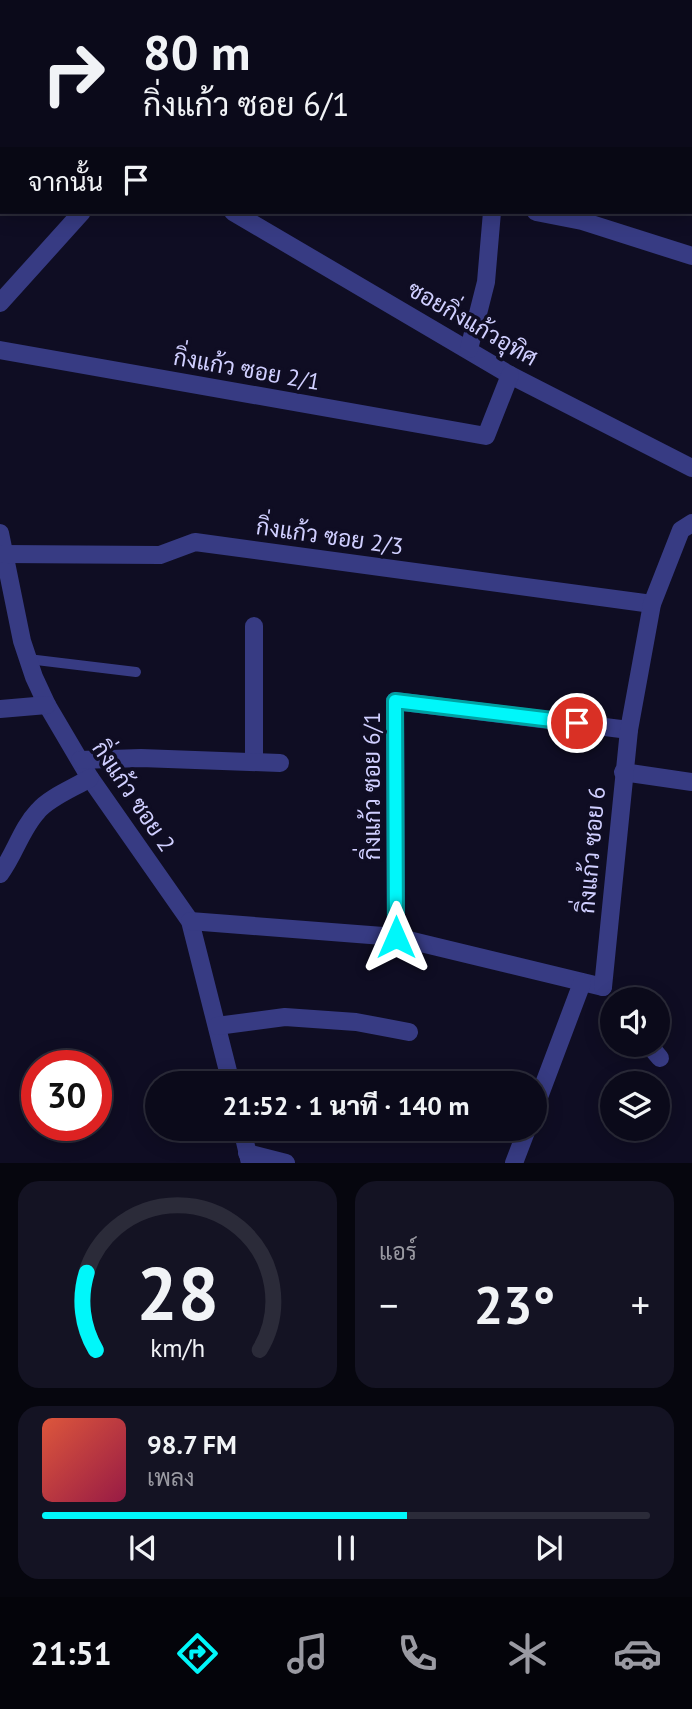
<!DOCTYPE html>
<html lang="th">
<head>
<meta charset="utf-8">
<style>
	:root { --surface:#0b0a1a; --page:#141323; --text:#f1f3f6; --muted:#9a9aa2; --line:#2b2b39; --accent:#00f7fa }
	body { margin:0; font-family:"PT Sans",Sarabun,sans-serif; background:var(--page); color:var(--text); height:100vh; display:flex; flex-direction:column; font-size:26px; white-space:nowrap }
	* { box-sizing:border-box; margin:0 }
	p { font-size:23px; color:var(--muted) }
	.icon { flex:none; width:38px; height:38px; fill:none; stroke:currentColor; stroke-width:2; stroke-linecap:round; stroke-linejoin:round }
	.map { position:relative; height:1163px; overflow:hidden }
	.side { display:flex; flex-direction:column; gap:18px; padding:18px; background:#06060e; flex:1 }
	.side>* { flex:none }
	.hud { position:absolute; left:0px; top:0px; width:693px; height:214px; box-shadow:0 4px 18px #0003,0 0 0 2px var(--line); background:#0b0a1a; color:var(--text); overflow:hidden }
	.fabs { position:absolute; left:600px; top:987px; display:grid; gap:14px }
	.fabs a { display:grid; place-items:center; width:70px; height:70px; border-radius:50%; background:var(--surface); box-shadow:0 4px 18px #0003,0 0 0 2px var(--line); font-size:35px }
	.speed { position:absolute; left:21px; top:1050px; display:flex; gap:14px; font-size:35px; font-weight:700; text-align:center }
	.speed>* { display:grid; place-content:center; width:91px; height:91px; border-radius:50%; background:var(--surface); box-shadow:0 4px 18px #0003,0 0 0 2px var(--line); line-height:1 }
	.speed .limit { border:10px solid #d22; background:#fff; color:#111 }
	.pin { position:absolute; display:grid; place-items:center; width:60px; height:60px; color:#fff; margin:-30px; border:4px solid #fff; border-radius:50%; box-shadow:0 2px 7px #0007 }
	.me { position:absolute; width:77px; margin:-38px; rotate:0deg; stroke-linejoin:round; filter:drop-shadow(0 0 5px #0008) }
	.turn { display:flex; align-items:center; gap:24px; height:147px; padding:0 28px; font-size:32px }
	.turn .icon { width:91px; height:91px; stroke-width:2.5 }
	.turn b { display:block; font-size:49px; line-height:60px }
	.then { display:flex; align-items:center; height:66px; padding:0 28px; background:#0003; gap:14px; font-size:26px }
	.big { font-size:52px; font-weight:800; line-height:1.1 }
	.side .tile { flex:1; display:flex; flex-direction:column; justify-content:center; gap:10px; min-width:0; padding:0 24px; border-radius:21px; background:var(--page) }
	.side .dial { align-items:center; gap:0 }
	.dial svg { height:182px; overflow:visible; fill:none; stroke:var(--line); stroke-width:7; stroke-linecap:round; text-anchor:middle }
	.dial text { fill:var(--text); stroke:none }
	.song { display:flex; align-items:center; gap:21px }
	.cover { width:84px; height:84px; border-radius:10px; background:linear-gradient(135deg,hsl(10 70% 55%),hsl(340 70% 35%)) }
	.played { height:7px; border-radius:4px; background:linear-gradient(90deg,var(--accent) 60%,var(--line) 60%) }
	.keys { display:flex; justify-content:space-around; direction:ltr }
	.heat { display:flex; justify-content:space-between; align-items:center; font-size:38px; direction:ltr }
	.side .tiles { flex:1; display:grid; gap:18px; grid-template-columns:1fr 1fr }
	.tile:last-child { grid-column:span 2 }
	.trip { position:absolute; left:145px; top:1071px; width:402px; height:70px; border-radius:35px; background:var(--surface); box-shadow:0 4px 18px #0003,0 0 0 2px var(--line); font-weight:800; line-height:70px; text-align:center }
	.menu { display:flex; height:112px; justify-content:space-around; align-items:center; background:#04040a; color:var(--muted) }
	.menu .icon { width:49px; height:49px }
	.menu .selected { color:var(--accent) }
	.menu b { font-size:32px; color:var(--text) }
	.map>svg:first-child { display:block }
</style>
</head>
<body>
<div class="map">
<svg width="692" height="1163" viewBox="0 0 692 1163">
	<rect width="100%" height="100%" fill="#0f0d23"/>
	<g fill="none" stroke-linecap="round" stroke-linejoin="round">
		<polyline stroke="#373b83" stroke-width="10" points="28,659 136,672"/>
		<g stroke="#373b83" stroke-width="18">
			<polyline points="482,0 482,2"/>
			<polyline points="224,2 225,0"/>
			<polyline points="691,84 692,84"/>
			<polyline points="0,116 2,116"/>
			<polyline points="233,212 510,375 692,468"/>
			<polyline points="536,212 582,221 692,256"/>
			<polyline points="0,303 82,212"/>
			<polyline points="469,349 486,282 492,212"/>
			<polyline points="0,350 486,436 510,375"/>
			<polyline points="0,533 22,641 34,677 47,705 90,778 190,921 231,1083"/>
			<polyline points="3,554 160,555 195,542 652,604"/>
			<polyline points="254,626 254,762"/>
			<polyline points="0,709 47,705"/>
			<polyline points="80,760 141,758 280,763"/>
			<polyline points="623,772 692,782"/>
			<path d="M0 874C15 854 21 829 38 811 50 797 74 788 90 778"/>
			<polyline points="190,921 396,937 603,987"/>
			<polyline points="396,937 395,701 629,730"/>
			<polyline points="603,987 629,730 652,604 681,530 692,523"/>
			<polyline points="217,1026 285,1017 356,1022 409,1032"/>
			<polyline points="649,1045 660,1058"/>
			<polyline points="536,1105 582,983"/>
			<polyline points="242,1129 250,1163"/>
			<polyline points="247,1153 286,1163"/>
			<polyline points="514,1163 527,1129"/>
		</g>
	</g>
	<g fill="none" stroke-linecap="round" stroke-linejoin="round">
		<defs>
			<polyline id="route" points="396,937 395,701 577,723"/>
		</defs>
		<use href="#route" stroke="#00a1a2" stroke-width="18"/>
		<use href="#route" stroke="#00f7fa" stroke-width="12"/>
	</g>
	<g text-anchor="middle" dominant-baseline="central" stroke-width="7" stroke-linejoin="round" paint-order="stroke">
		<g font-size="23" fill="#d0cfff" stroke="#0f0d23">
			<text transform="translate(473 323) rotate(30)">ซอยกิ่งแก้วอุทิศ</text>
			<text transform="translate(247 369) rotate(10)">กิ่งแก้ว ซอย 2/1</text>
			<text transform="translate(330 536) rotate(8)">กิ่งแก้ว ซอย 2/3</text>
			<text transform="translate(371 786) rotate(-90)">กิ่งแก้ว ซอย 6/1</text>
			<text transform="translate(134 796) rotate(56)">กิ่งแก้ว ซอย 2</text>
			<text transform="translate(591 850) rotate(-85)">กิ่งแก้ว ซอย 6</text>
		</g>
	</g>
</svg>
<div class="fabs">
<a><svg class="icon" aria-label="sound" viewBox="0 0 24 24"><path d="M4 9h4l5-4v14l-5-4H4zM17 9q2 3 0 6"/></svg></a>
<a><svg class="icon" aria-label="layers" viewBox="0 0 24 24"><path d="M12 4l9 5-9 5-9-5zM3 14l9 5 9-5"/></svg></a>
</div>
<div class="speed"><div class="limit">30</div></div>
<div class="pin" style="left:577px;top:723px;background:#d93025"><svg class="icon" aria-label="arrive" viewBox="0 0 24 24"><path d="M6 21V4h12l-3 4 3 4H6"/></svg></div>
<svg class="me" style="left:396px;top:937px" viewBox="-20 -20 40 40"><path d="M0-17L14 15 0 8-14 15z" fill="#00f7fa" stroke="#fff" stroke-width="4"/></svg>
<div class="trip">21:52 · 1 นาที · 140 m</div>
<div class="hud">
<div class="turn"><svg class="icon" aria-label="right" viewBox="0 0 24 24"><path d="M7 20v-9h11M14 6l5 5-5 5"/></svg><div><b>80 m</b>กิ่งแก้ว ซอย 6/1</div></div>
<div class="then">จากนั้น<svg class="icon" aria-label="arrive" viewBox="0 0 24 24"><path d="M6 21V4h12l-3 4 3 4H6"/></svg></div>
</div>
</div>
<section class="side">
<div class="tiles">
<div class="tile dial"><svg viewBox="0 0 100 80">
<path d="M14 69A42 42 0 1 1 86 69"/>
<path d="M14 69A42 42 0 0 1 10 35" stroke="#00f7fa"/>
<text x="50" y="56" font-size="32" font-weight="700">28</text>
<text x="50" y="72" font-size="11">km/h</text>
</svg></div>
<div class="tile"><p>แอร์</p>
<div class="heat"><a>−</a><b class="big">23°</b><a>+</a></div>
</div>
<div class="tile">
<div class="song"><i class="cover"></i><div><b>98.7 FM</b><p>เพลง</p></div></div>
<div class="played"></div>
<div class="keys"><svg class="icon" aria-label="previous" viewBox="0 0 24 24"><path d="M18 5L8 12l10 7zM5 5v14"/></svg><svg class="icon" aria-label="pause" viewBox="0 0 24 24"><path d="M8 5v14M16 5v14"/></svg><svg class="icon" aria-label="next" viewBox="0 0 24 24"><path d="M6 5l10 7-10 7zM19 5v14"/></svg></div>
</div>
</div>
</section>
<nav class="menu">
<b>21:51</b>
<svg class="icon selected" aria-label="directions" viewBox="0 0 24 24"><path d="M12 3l9 9-9 9-9-9zM9 14v-3h6M13 9l2 2-2 2"/></svg>
<svg class="icon" aria-label="music" viewBox="0 0 24 24"><path d="M9 18V5l10-2v13"/><circle cx="6" cy="18" r="3"/><circle cx="16" cy="16" r="3"/></svg>
<svg class="icon" aria-label="phone" viewBox="0 0 24 24"><path d="M5 4h4l2 5-3 2q2 4 5 5l2-3 5 2v4C11 20 4 13 5 4z"/></svg>
<svg class="icon" aria-label="climate" viewBox="0 0 24 24"><path d="M12 3v18M4 7l16 10M4 17L20 7"/></svg>
<svg class="icon" aria-label="car" viewBox="0 0 24 24"><path d="M5 17H2v-5l4-1 3-4h7l3 4 3 1v5h-3M9 17h6M6 11h13"/><circle cx="7" cy="17" r="2"/><circle cx="17" cy="17" r="2"/></svg>
</nav>
</body>
</html>
